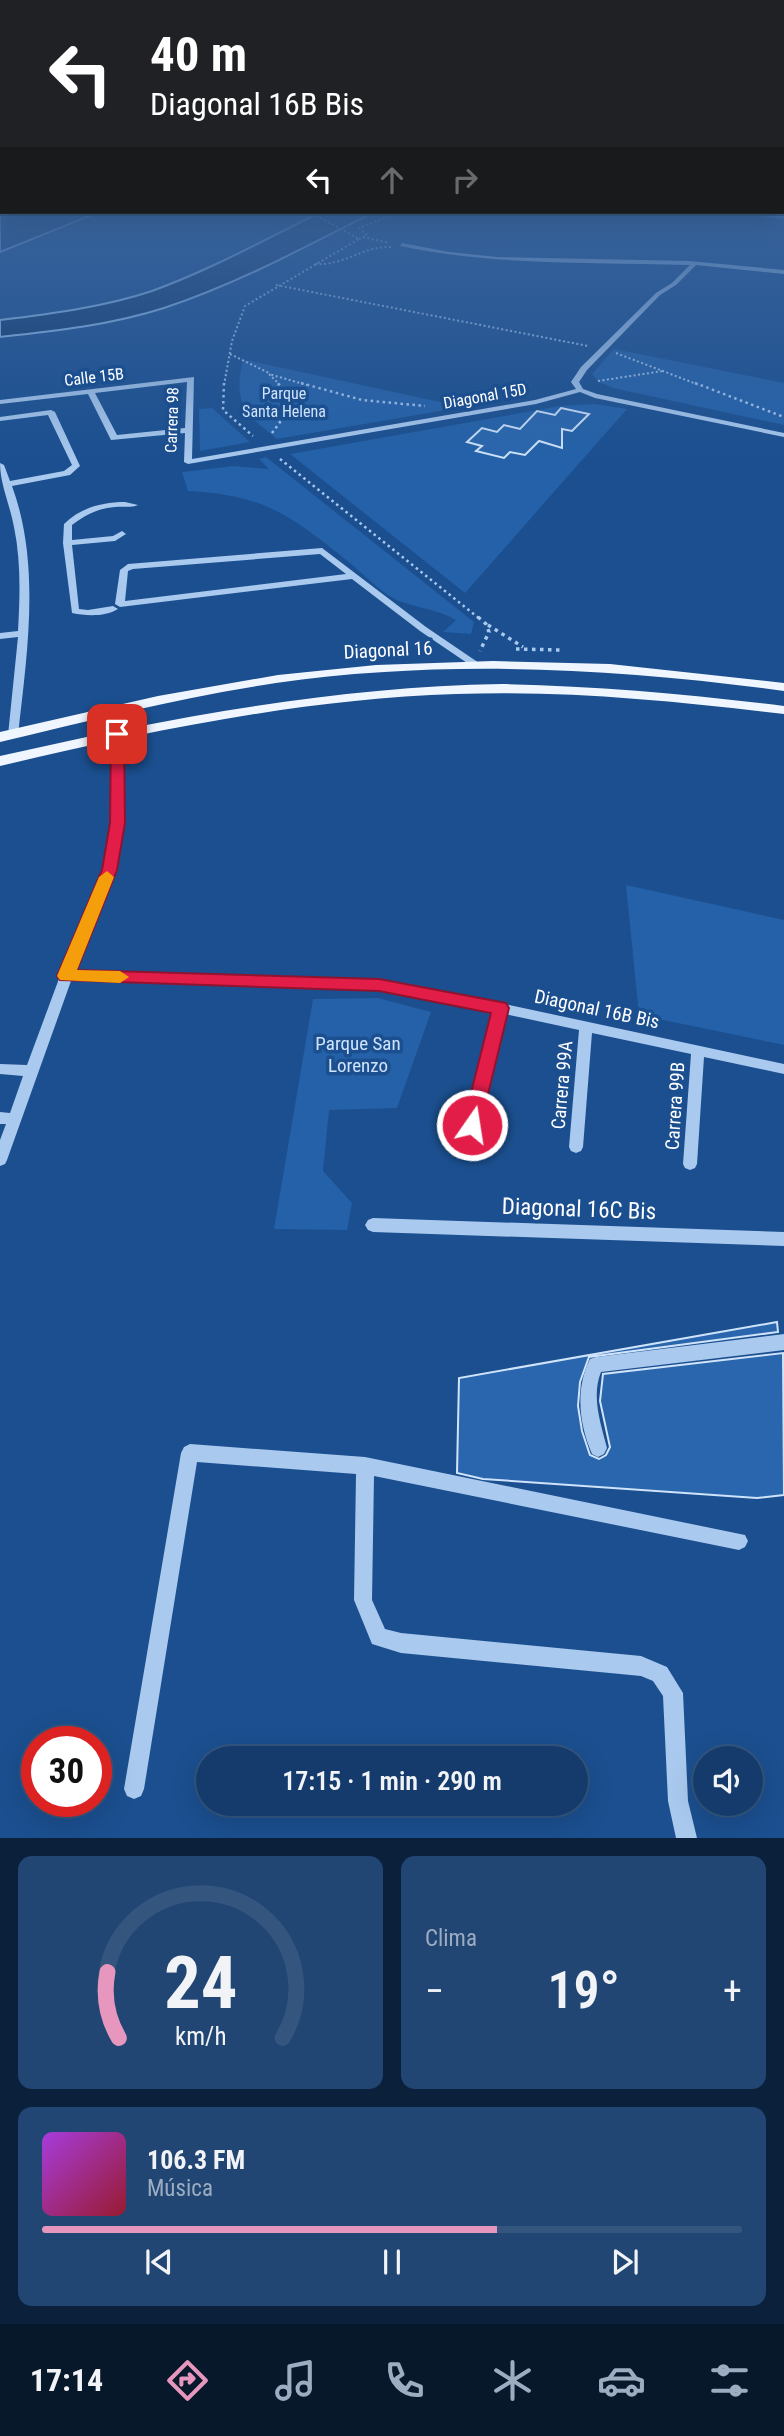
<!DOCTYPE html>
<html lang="es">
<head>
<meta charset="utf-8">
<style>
	:root { --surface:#143b6b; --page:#214673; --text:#f1f3f6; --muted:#9dadc1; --line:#33557e; --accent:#e797bd }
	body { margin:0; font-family:"Roboto Condensed",sans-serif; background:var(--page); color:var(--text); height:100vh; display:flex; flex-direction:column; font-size:26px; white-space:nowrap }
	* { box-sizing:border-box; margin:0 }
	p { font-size:23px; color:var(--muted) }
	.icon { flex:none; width:38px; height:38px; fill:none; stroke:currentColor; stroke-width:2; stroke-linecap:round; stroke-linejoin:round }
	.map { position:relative; height:1838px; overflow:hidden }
	.sheet { display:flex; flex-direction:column; gap:18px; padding:18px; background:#0b203b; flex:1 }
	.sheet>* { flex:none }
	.banner { position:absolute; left:0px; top:0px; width:784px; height:214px; box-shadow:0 7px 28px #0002,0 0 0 2px var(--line); background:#202124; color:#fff; overflow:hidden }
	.buttons { position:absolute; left:693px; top:1746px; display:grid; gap:14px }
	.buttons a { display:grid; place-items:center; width:70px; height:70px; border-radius:50%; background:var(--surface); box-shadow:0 7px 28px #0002,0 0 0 2px var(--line); font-size:35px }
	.speed { position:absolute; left:21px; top:1726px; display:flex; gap:14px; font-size:35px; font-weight:700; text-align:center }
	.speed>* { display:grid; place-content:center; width:91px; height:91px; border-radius:50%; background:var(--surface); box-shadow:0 7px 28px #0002,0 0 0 2px var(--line); line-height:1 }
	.speed .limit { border:10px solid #d22; background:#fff; color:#111 }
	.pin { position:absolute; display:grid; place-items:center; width:60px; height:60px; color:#fff; margin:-30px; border-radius:14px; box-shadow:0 4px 10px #0006 }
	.me { position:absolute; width:77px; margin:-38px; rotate:13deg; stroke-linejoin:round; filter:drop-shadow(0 0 5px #0008) }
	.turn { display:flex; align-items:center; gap:24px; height:147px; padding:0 35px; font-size:32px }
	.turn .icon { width:91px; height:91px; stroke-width:2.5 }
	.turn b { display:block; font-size:49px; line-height:60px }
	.lanes { display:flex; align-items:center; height:66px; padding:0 35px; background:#0003; justify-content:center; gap:35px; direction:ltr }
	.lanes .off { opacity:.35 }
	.big { font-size:52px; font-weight:600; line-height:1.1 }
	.sheet .widget { flex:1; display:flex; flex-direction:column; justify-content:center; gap:10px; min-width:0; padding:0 24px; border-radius:14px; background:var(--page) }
	.sheet .dial { align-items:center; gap:0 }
	.dial svg { height:182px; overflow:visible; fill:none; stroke:var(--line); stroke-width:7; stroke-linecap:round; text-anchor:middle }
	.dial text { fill:var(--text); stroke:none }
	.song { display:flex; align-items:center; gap:21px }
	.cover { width:84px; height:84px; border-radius:10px; background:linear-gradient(135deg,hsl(280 70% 55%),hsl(350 70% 35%)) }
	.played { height:7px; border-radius:4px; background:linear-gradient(90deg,var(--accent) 65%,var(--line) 65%) }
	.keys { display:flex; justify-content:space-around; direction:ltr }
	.heat { display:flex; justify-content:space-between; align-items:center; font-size:38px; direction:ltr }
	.sheet .tiles { flex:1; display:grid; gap:18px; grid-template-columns:1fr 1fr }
	.widget:last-child { grid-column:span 2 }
	.trip { position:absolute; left:196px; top:1746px; width:392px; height:70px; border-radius:35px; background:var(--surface); box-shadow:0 7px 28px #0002,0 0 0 2px var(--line); font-weight:600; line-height:70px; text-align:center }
	.tabs { display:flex; height:112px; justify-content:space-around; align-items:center; background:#08182b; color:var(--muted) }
	.tabs .icon { width:49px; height:49px }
	.tabs .current { color:var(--accent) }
	.tabs b { font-size:32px; color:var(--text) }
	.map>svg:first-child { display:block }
</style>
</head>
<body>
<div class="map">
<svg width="784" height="1838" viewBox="0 0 784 1838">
	<rect width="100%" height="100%" fill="#1b4f8f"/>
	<g fill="#2461a8">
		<polygon points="614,349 784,383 784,425 613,388 599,382 592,374"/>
		<path d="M243 360 251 361 463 407 277 439C244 413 233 404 243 360Z"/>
		<polygon points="595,404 627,409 465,593 290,454 560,406"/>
		<polygon points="212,408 250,442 200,451 199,409"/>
		<path d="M266 457 474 622 471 634 443 632 456 620C436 608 411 608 391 597 377 588 363 574 350 563 291 516 266 495 188 491L182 472 234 466 269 469 259 459Z"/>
		<polygon points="626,885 784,920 784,1045 639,1015"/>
		<polygon points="378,998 431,1012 397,1108 329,1110 323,1171 352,1203 347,1230 274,1229 313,999"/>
	</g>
	<g fill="#123a6d" stroke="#9cc4f0" stroke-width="2">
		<polygon points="0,204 2,212 99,212 0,252"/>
		<path d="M321 212H374C305 247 237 284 164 308 111 325 55 331 0 337V320C50 314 104 307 152 291 210 270 266 239 321 212Z"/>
	</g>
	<g fill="#2a66ad" stroke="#cfe3fa" stroke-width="2">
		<polygon points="561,408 589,414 572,431 562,429 562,448 539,441 525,455 510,452 504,458 476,451 482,446 467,442 482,428 497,432 504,425 520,429 537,411 555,415"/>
		<polygon points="777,1322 778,1332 589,1357 580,1382 578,1406 582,1431 590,1455 599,1459 606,1455 610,1447 600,1401 603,1374 783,1353 784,1495 757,1498 483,1479 457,1473 459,1378"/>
	</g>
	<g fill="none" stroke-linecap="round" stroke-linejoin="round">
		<g stroke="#a9c9ee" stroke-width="2" stroke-dasharray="2 2.5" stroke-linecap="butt">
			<polyline points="363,237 389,243"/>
			<polyline points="359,239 367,235 359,228 401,212"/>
			<path d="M315 264C345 266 364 245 392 247"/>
			<polyline points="276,285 588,346"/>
			<polyline points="616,353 699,385"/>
			<polyline points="230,354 269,373"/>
			<polyline points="598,381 663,371"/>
			<polyline points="224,385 232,341 245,306 359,239 310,212"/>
			<polyline points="280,385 269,374 307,385"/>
		</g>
		<g stroke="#a9c9ee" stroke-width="2.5" stroke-dasharray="2.5 3.5" stroke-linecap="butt">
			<polyline points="224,383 223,410 253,436"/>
			<polyline points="301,383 362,400 425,406"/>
			<polyline points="695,383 784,417"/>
			<polyline points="272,433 283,418 288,404 278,383"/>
			<polyline points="280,459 480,619"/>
		</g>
		<g stroke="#a9c9ee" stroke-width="3.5" stroke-dasharray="3.5 4.5" stroke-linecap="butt">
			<polyline points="478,617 486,624 489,632 480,651"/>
			<polyline points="488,625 523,647"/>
			<polyline points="516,649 561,650"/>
		</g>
		<g fill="#a9c9ee" fill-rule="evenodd">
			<polygon points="760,212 784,215 784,219 760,216"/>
			<path d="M402 243 449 252 497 257 689 261 784 270V274L696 265 676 285 660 295 587 370 579 382 583 389 597 394 784 433V437L595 398 580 392 536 404 188 464 184 462 185 433 111 440 88 394 0 404V400L194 377 192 459 535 400 576 389 571 382 581 367 656 293 672 283 690 265C593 262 496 266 400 246ZM187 382 185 428 117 435 95 393Z"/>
			<path d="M51 410 55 412 80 466 70 475 12 486C41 565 27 654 18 735L13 738 8 735 18 637 0 639V633L18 631C20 596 21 561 14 527 10 505 0 484 0 463L4 465 10 481 64 471 72 465 48 415 0 421V417Z"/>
			<path d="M125 502 138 505C131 508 124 506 115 507 99 508 85 515 72 525V540L113 536 122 531 126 534 115 541 72 545 79 609 88 610 113 606 118 609C105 617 86 616 72 613L63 543 64 524C80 508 102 502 125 502Z"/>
			<path d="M322 548 426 627 479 663V667H473L420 631 352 579 120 607 115 604 120 570 128 564ZM320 554 346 574 125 601 128 571 133 569Z"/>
			<polygon points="117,731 122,734 124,823 115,870 74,971 378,980 500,1003 784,1064 784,1074 704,1057 697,1164 695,1168 690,1170 685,1168 683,1164 691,1054 592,1033 583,1147 581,1151 576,1153 571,1151 569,1147 579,1030 505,1014 479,1125 477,1129 472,1131 467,1129 465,1125 493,1012 378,990 71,981 7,1160 5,1164 0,1166 0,1140 6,1124 0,1124 0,1112 10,1113 23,1076 0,1074 0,1064 27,1065 60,976 103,870 112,823 112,734"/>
			<polygon points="373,1218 784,1232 784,1246 373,1232 368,1230 365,1225 368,1220"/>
			<path d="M784 1334V1350L601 1372C591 1397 601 1424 607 1448L604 1454 598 1457 592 1454C579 1424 575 1389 590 1359L596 1357Z"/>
			<polygon points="190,1444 365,1457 745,1535 748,1541 745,1547 739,1550 374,1476 372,1600 385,1629 401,1633 641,1656 667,1667 683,1693 688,1801 697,1838 676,1838 668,1801 663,1696 653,1681 641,1676 401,1653 372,1644 354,1600 356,1474 197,1462 144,1789 141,1796 134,1799 127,1796 124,1789 181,1453 184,1447"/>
		</g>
		<g fill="#f0f6ff" fill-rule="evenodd">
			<path d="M493 661 610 664 784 683V691C616 668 444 659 276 683 183 697 91 720 0 742V732L158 696 278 675 376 665Z"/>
			<path d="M502 684C597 686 690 694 784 706V714C675 701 566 690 456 694 301 699 150 731 0 766V756C166 718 332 687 502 684Z"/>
		</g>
	</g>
	<linearGradient id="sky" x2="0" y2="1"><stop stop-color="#0f2b4f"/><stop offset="0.44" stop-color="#39639b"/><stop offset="1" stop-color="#39639b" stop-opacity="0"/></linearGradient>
	<rect width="784" height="461" fill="url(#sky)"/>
	<polygon fill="#e11d48" stroke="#92132f" stroke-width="2" points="117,730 124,734 125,823 117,870 77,970 379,979 506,1003 509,1008 479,1131 472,1133 466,1131 463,1125 491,1013 379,991 60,980 57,976 102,870 110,823 111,734"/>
	<polygon fill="#f59e0b" points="107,871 114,877 77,970 120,971 129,977 120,983 60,980 57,976 99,877"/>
	<g text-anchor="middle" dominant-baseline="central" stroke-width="7" stroke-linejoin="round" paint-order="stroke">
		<g font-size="16" fill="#fff" stroke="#1b4f8f">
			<text transform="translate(94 377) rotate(-7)">Calle 15B</text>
			<text transform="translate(485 396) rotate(-10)">Diagonal 15D</text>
			<text transform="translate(172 420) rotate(-88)">Carrera 98</text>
		</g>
		<g font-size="16" fill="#cfe3fa" stroke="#1b4f8f">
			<text x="284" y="393">Parque<tspan x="284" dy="18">Santa Helena</tspan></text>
		</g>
		<g font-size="19" fill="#fff" stroke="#1b4f8f">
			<text transform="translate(388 650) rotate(-3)">Diagonal 16</text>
			<text transform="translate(597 1009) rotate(12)">Diagonal 16B Bis</text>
			<text transform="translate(562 1085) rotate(-85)">Carrera 99A</text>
			<text transform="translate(675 1106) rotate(-86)">Carrera 99B</text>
		</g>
		<g font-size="19" fill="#cfe3fa" stroke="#1b4f8f">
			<text x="358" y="1043">Parque San<tspan x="358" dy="22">Lorenzo</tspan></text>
		</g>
		<g font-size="23" fill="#fff" stroke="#1b4f8f">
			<text transform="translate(579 1209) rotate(2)">Diagonal 16C Bis</text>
		</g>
	</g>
</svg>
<div class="buttons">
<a><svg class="icon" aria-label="sound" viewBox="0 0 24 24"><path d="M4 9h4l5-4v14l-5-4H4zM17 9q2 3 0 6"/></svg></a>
</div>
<div class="speed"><div class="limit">30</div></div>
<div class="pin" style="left:117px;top:734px;background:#d93025"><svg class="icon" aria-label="arrive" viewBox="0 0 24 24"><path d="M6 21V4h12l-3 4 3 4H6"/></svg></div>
<svg class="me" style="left:472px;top:1125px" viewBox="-20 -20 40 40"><circle r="17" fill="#e11d48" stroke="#fff" stroke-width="3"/><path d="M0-11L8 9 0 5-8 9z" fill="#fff"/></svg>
<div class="trip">17:15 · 1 min · 290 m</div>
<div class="banner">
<div class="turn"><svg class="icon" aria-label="left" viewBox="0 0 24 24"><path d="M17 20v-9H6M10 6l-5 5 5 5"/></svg><div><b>40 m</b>Diagonal 16B Bis</div></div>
<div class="lanes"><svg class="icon" aria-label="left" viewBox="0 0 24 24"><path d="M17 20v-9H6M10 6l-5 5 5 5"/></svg><svg class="icon off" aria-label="ahead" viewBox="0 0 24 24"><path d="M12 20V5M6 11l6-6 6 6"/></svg><svg class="icon off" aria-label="right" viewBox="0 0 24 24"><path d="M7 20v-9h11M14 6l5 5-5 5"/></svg></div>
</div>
</div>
<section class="sheet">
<div class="tiles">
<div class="widget dial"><svg viewBox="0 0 100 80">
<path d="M14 69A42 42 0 1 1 86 69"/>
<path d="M14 69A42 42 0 0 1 9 40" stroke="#e797bd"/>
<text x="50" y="56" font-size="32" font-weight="700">24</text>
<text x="50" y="72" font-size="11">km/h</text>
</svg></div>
<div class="widget"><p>Clima</p>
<div class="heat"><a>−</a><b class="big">19°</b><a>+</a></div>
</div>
<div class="widget">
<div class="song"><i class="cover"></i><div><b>106.3 FM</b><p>Música</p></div></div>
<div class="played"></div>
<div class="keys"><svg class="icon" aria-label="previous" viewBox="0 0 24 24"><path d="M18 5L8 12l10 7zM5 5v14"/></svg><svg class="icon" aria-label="pause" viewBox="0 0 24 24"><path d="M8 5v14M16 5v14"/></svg><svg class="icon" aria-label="next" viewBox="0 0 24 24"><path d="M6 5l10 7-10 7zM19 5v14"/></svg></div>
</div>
</div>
</section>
<nav class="tabs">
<b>17:14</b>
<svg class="icon current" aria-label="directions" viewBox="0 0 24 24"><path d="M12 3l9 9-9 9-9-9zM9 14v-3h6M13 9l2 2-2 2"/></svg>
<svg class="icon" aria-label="music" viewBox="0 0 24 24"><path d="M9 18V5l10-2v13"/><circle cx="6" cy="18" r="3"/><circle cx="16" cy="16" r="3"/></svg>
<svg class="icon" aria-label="phone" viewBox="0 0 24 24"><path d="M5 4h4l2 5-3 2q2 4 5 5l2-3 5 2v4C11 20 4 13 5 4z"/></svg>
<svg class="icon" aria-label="climate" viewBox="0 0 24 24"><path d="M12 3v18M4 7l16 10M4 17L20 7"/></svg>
<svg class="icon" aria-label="car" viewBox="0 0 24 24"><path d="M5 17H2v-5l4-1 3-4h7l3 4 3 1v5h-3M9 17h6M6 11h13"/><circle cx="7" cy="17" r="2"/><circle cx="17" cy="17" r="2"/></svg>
<svg class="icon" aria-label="filters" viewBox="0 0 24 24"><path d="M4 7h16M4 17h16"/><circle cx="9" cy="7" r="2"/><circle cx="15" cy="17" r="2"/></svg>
</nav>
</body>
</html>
